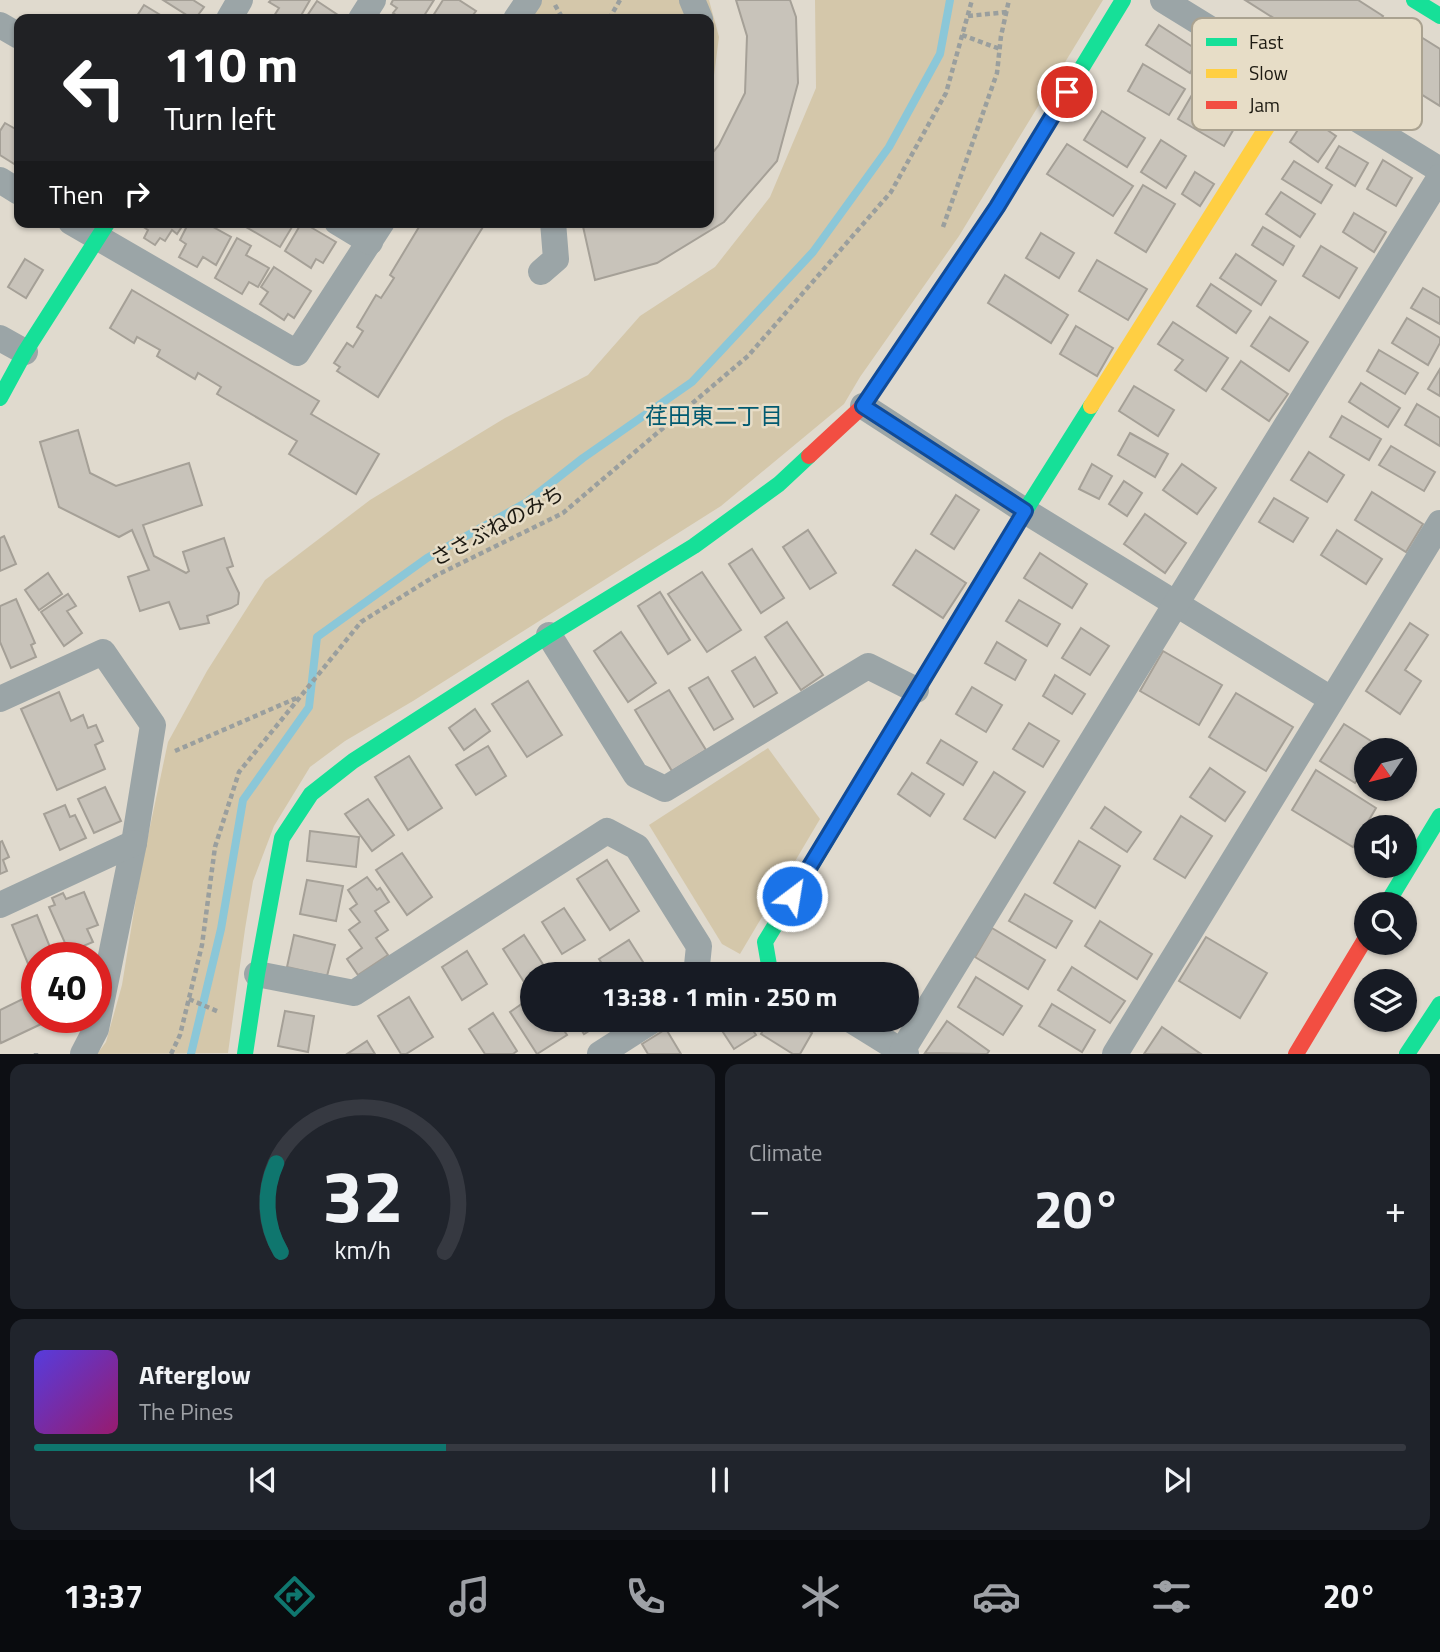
<!DOCTYPE html>
<html lang="en">
<head>
<meta charset="utf-8">
<style>
	:root { --surface:#171b24; --page:#20242c; --text:#f1f3f6; --muted:#9ea1a6; --line:#363941; --accent:#0f766e }
	body { margin:0; font-family:"Titillium Web","Noto Sans JP",sans-serif; background:var(--page); color:var(--text); height:100vh; display:flex; flex-direction:column; font-size:26px; white-space:nowrap }
	* { box-sizing:border-box; margin:0 }
	p { font-size:23px; color:var(--muted) }
	.icon { flex:none; width:38px; height:38px; fill:none; stroke:currentColor; stroke-width:2; stroke-linecap:round; stroke-linejoin:round }
	.map { position:relative; height:1054px; overflow:hidden }
	.drawer { display:flex; flex-direction:column; gap:10px; padding:10px; background:#0d0f14; flex:1 }
	.drawer>* { flex:none }
	.banner { position:absolute; left:14px; top:14px; width:700px; height:214px; border-radius:14px; box-shadow:0 2px 5px #0004; background:#202124; color:#fff; overflow:hidden }
	.needle { width:46px; rotate:235deg }
	.buttons { position:absolute; left:1354px; top:738px; display:grid; gap:14px }
	.buttons a { display:grid; place-items:center; width:63px; height:63px; border-radius:50%; background:var(--surface); box-shadow:0 2px 5px #0004; font-size:35px }
	.speed { position:absolute; left:21px; top:942px; display:flex; gap:14px; font-size:35px; font-weight:700; text-align:center }
	.speed>* { display:grid; place-content:center; width:91px; height:91px; border-radius:50%; background:var(--surface); box-shadow:0 2px 5px #0004; line-height:1 }
	.speed .limit { border:10px solid #d22; background:#fff; color:#111 }
	.pin { position:absolute; display:grid; place-items:center; width:60px; height:60px; color:#fff; margin:-30px; border:4px solid #fff; border-radius:50%; box-shadow:0 2px 7px #0007 }
	.me { position:absolute; width:77px; margin:-38px; rotate:31deg; stroke-linejoin:round; filter:drop-shadow(0 0 5px #0008) }
	.turn { display:flex; align-items:center; gap:24px; height:147px; padding:0 35px; font-size:32px }
	.turn .icon { width:91px; height:91px; stroke-width:2.5 }
	.turn b { display:block; font-size:49px; line-height:60px }
	.then { display:flex; align-items:center; height:66px; padding:0 35px; background:#0003; gap:14px; font-size:26px }
	.big { font-size:52px; font-weight:700; line-height:1.1 }
	.drawer .tile { flex:1; display:flex; flex-direction:column; justify-content:center; gap:10px; min-width:0; padding:0 24px; border-radius:14px; background:var(--page) }
	.drawer .dial { align-items:center; gap:0 }
	.dial svg { height:182px; overflow:visible; fill:none; stroke:var(--line); stroke-width:7; stroke-linecap:round; text-anchor:middle }
	.dial text { fill:var(--text); stroke:none }
	.song { display:flex; align-items:center; gap:21px }
	.cover { width:84px; height:84px; border-radius:10px; background:linear-gradient(135deg,hsl(250 70% 55%),hsl(320 70% 35%)) }
	.played { height:7px; border-radius:4px; background:linear-gradient(90deg,var(--accent) 30%,var(--line) 30%) }
	.keys { display:flex; justify-content:space-around; direction:ltr }
	.heat { display:flex; justify-content:space-between; align-items:center; font-size:38px; direction:ltr }
	.drawer .tiles { flex:1; display:grid; gap:10px; grid-template-columns:1fr 1fr }
	.tile:last-child { grid-column:span 2 }
	.trip { position:absolute; left:520px; top:962px; width:399px; height:70px; border-radius:35px; background:var(--surface); box-shadow:0 2px 5px #0004; font-weight:700; line-height:70px; text-align:center }
	.menu { display:flex; height:112px; justify-content:space-around; align-items:center; background:#090b0e; color:var(--muted) }
	.menu .icon { width:49px; height:49px }
	.menu .current { color:var(--accent) }
	.menu b { font-size:32px; color:var(--text) }
	.map>svg:first-child { display:block }
</style>
</head>
<body>
<div class="map">
<svg width="1440" height="1054" viewBox="0 0 1440 1054">
	<rect width="100%" height="100%" fill="#e0dace"/>
	<g fill="#d4c7aa">
		<polygon points="540,0 709,0 719,37 713,83 709,93 709,19 527,19"/>
		<polygon points="815,0 1103,0 959,236 860,377 844,404 721,506 413,701 345,741 310,767 274,826 253,881 245,929 228,1053 97,1054 106,1042 122,985 140,874 168,742 207,671 265,580 370,500 505,418 588,375 640,316 715,267 770,197 816,88"/>
		<polygon points="768,748 820,819 740,954 722,944 649,825"/>
	</g>
	<g fill="none" stroke-linecap="round" stroke-linejoin="round">
		<polyline stroke="#8bc7d8" stroke-width="8" points="191,1054 221,929 243,800 309,707 317,637 427,558 527,502 583,458 692,382 813,252 889,147 940,54 950,0"/>
	</g>
	<g fill="#c8c3ba" stroke="#a5a097" stroke-width="2">
		<polygon points="163,0 193,0 204,7 195,19 193,19"/>
		<polygon points="271,0 310,0 299,19 272,19 279,8 269,2"/>
		<polygon points="393,0 434,0 422,19 402,19 393,13 397,8 391,4"/>
		<polygon points="443,0 459,0 476,11 470,19 431,19"/>
		<polygon points="736,0 790,0 796,17 798,83 777,161 724,222 657,263 595,280 582,222 709,222 709,157 719,145 745,93 747,36"/>
		<polygon points="1245,0 1358,0 1383,16 1351,67"/>
		<polygon points="317,1 344,19 305,19"/>
		<polygon points="144,5 167,19 135,19"/>
		<polygon points="1159,25 1202,53 1190,73 1146,45"/>
		<polygon points="1421,37 1440,49 1440,106 1395,78"/>
		<polygon points="1143,64 1185,89 1169,115 1128,91"/>
		<polygon points="1193,93 1239,120 1224,146 1178,119"/>
		<polygon points="1102,111 1145,138 1127,167 1084,140"/>
		<polygon points="1307,116 1336,136 1318,162 1290,142"/>
		<polygon points="5,123 19,131 19,167 0,155 0,131"/>
		<polygon points="1161,140 1186,156 1166,188 1141,172"/>
		<polygon points="1067,144 1133,186 1113,216 1047,174"/>
		<polygon points="1339,146 1368,163 1355,186 1326,168"/>
		<polygon points="1383,160 1412,178 1396,206 1367,189"/>
		<polygon points="1294,161 1332,185 1321,203 1282,179"/>
		<polygon points="1195,172 1214,184 1200,206 1182,194"/>
		<polygon points="1143,185 1175,204 1146,252 1115,233"/>
		<polygon points="1281,192 1315,214 1300,237 1266,214"/>
		<polygon points="1354,213 1386,232 1374,252 1343,232"/>
		<polygon points="136,222 185,222 177,234 172,230 165,241 160,238 155,245 144,238 148,230"/>
		<polygon points="189,222 204,222 231,237 216,265 203,257 197,267 179,257 186,244 180,240"/>
		<polygon points="248,222 295,222 280,247 246,227"/>
		<polygon points="302,222 336,242 323,263 316,259 311,268 285,251"/>
		<polygon points="422,222 486,222 378,397 337,371 340,367 334,363 347,343 353,347 363,331 357,327 376,295 381,298 394,278 390,275"/>
		<polygon points="1263,227 1294,246 1283,265 1252,245"/>
		<polygon points="1041,233 1074,253 1059,278 1026,258"/>
		<polygon points="237,238 251,246 246,255 269,268 258,287 249,282 242,294 215,278"/>
		<polygon points="1321,246 1357,268 1339,298 1303,276"/>
		<polygon points="1236,254 1276,281 1261,305 1220,278"/>
		<polygon points="25,259 43,270 26,298 8,287"/>
		<polygon points="1097,260 1147,289 1128,320 1079,291"/>
		<polygon points="274,267 311,291 294,318 288,314 284,320 260,304 268,292 261,287"/>
		<polygon points="1005,275 1068,315 1051,343 988,303"/>
		<polygon points="1211,284 1251,311 1236,333 1197,306"/>
		<polygon points="1423,288 1440,298 1440,324 1411,308"/>
		<polygon points="132,290 319,401 311,414 379,454 356,494 289,454 297,441 217,394 221,387 198,373 195,379 157,356 160,350 137,337 134,343 110,328"/>
		<polygon points="1270,317 1308,342 1289,371 1251,346"/>
		<polygon points="1407,318 1440,338 1440,343 1428,365 1392,343"/>
		<polygon points="1173,322 1228,358 1206,391 1175,370 1183,360 1158,344"/>
		<polygon points="1076,326 1113,348 1097,376 1060,354"/>
		<polygon points="1379,350 1418,373 1405,394 1367,371"/>
		<polygon points="1241,361 1288,394 1269,421 1222,389"/>
		<polygon points="1440,369 1440,396 1428,389"/>
		<polygon points="1361,383 1400,408 1388,427 1349,402"/>
		<polygon points="1134,386 1174,410 1158,436 1119,411"/>
		<polygon points="1417,404 1440,418 1440,446 1405,425"/>
		<polygon points="1342,416 1381,439 1369,460 1330,437"/>
		<polygon points="78,430 90,473 116,486 189,463 202,505 143,525 154,556 186,573 189,571 183,552 224,538 233,566 227,568 239,593 238,604 231,608 207,616 209,623 180,629 169,602 140,611 128,577 149,570 132,530 119,537 59,507 40,442"/>
		<polygon points="1130,433 1168,454 1155,477 1118,455"/>
		<polygon points="1391,446 1435,472 1424,491 1379,465"/>
		<polygon points="1309,452 1344,475 1327,502 1291,480"/>
		<polygon points="1092,464 1112,476 1099,499 1079,489"/>
		<polygon points="1182,464 1216,488 1197,514 1163,490"/>
		<polygon points="1124,481 1142,493 1127,516 1109,504"/>
		<polygon points="1372,492 1423,524 1406,552 1355,520"/>
		<polygon points="956,495 979,510 954,549 931,534"/>
		<polygon points="1274,498 1308,518 1293,542 1259,522"/>
		<polygon points="1145,514 1186,543 1165,573 1124,544"/>
		<polygon points="808,530 836,573 810,589 783,547"/>
		<polygon points="1337,530 1382,559 1366,584 1321,555"/>
		<polygon points="4,536 16,564 0,571 0,538"/>
		<polygon points="752,549 784,598 761,613 729,564"/>
		<polygon points="916,550 966,583 943,618 893,585"/>
		<polygon points="1040,553 1087,584 1072,608 1024,578"/>
		<polygon points="702,572 741,630 707,652 668,594"/>
		<polygon points="48,573 62,594 39,610 25,590"/>
		<polygon points="660,592 690,640 668,654 638,606"/>
		<polygon points="68,594 76,606 67,611 82,633 64,646 41,612"/>
		<polygon points="16,599 35,643 31,645 36,657 11,668 0,642 0,606"/>
		<polygon points="1019,600 1060,624 1047,646 1006,621"/>
		<polygon points="787,622 823,675 801,690 765,637"/>
		<polygon points="1410,623 1428,635 1405,670 1421,681 1400,714 1366,691"/>
		<polygon points="1081,628 1109,646 1090,675 1062,658"/>
		<polygon points="621,632 656,683 628,702 594,651"/>
		<polygon points="997,642 1026,660 1015,680 985,663"/>
		<polygon points="1163,651 1222,685 1199,725 1140,691"/>
		<polygon points="755,657 777,693 754,707 732,671"/>
		<polygon points="1055,675 1085,694 1072,714 1043,696"/>
		<polygon points="708,677 733,719 714,730 689,688"/>
		<polygon points="528,681 562,735 527,757 492,704"/>
		<polygon points="972,687 1002,705 986,732 956,714"/>
		<polygon points="669,690 706,750 672,771 635,710"/>
		<polygon points="59,692 71,721 83,715 88,728 96,725 103,741 95,745 105,769 57,790 21,709"/>
		<polygon points="1236,693 1293,727 1266,771 1209,737"/>
		<polygon points="475,709 490,731 464,750 449,728"/>
		<polygon points="1029,723 1059,741 1043,767 1013,749"/>
		<polygon points="1344,724 1379,746 1376,751 1367,751 1367,765 1355,783 1320,761"/>
		<polygon points="941,740 977,762 963,785 927,763"/>
		<polygon points="488,746 506,776 476,795 456,765"/>
		<polygon points="409,756 442,808 408,830 375,777"/>
		<polygon points="1210,768 1245,792 1225,821 1190,797"/>
		<polygon points="1316,770 1376,808 1353,847 1292,810"/>
		<polygon points="994,772 1025,792 995,838 964,819"/>
		<polygon points="912,773 944,794 930,816 898,794"/>
		<polygon points="105,787 121,821 94,833 78,799"/>
		<polygon points="368,799 394,835 372,851 345,814"/>
		<polygon points="65,805 70,817 75,815 86,838 60,850 44,814"/>
		<polygon points="1105,807 1141,832 1127,852 1091,828"/>
		<polygon points="1181,816 1212,836 1185,878 1154,859"/>
		<polygon points="310,831 359,837 356,867 307,861"/>
		<polygon points="2,841 9,857 3,860 7,871 0,874 0,842"/>
		<polygon points="1079,841 1120,866 1095,908 1054,883"/>
		<polygon points="402,853 432,897 407,915 376,870"/>
		<polygon points="607,860 639,911 610,930 577,879"/>
		<polygon points="367,877 377,890 380,888 389,902 375,911 388,930 376,938 388,955 358,975 347,959 362,948 349,930 360,922 350,909 357,904 348,890"/>
		<polygon points="307,880 343,886 336,921 300,914"/>
		<polygon points="84,892 98,925 87,929 93,942 69,952 49,907 55,905 52,898 63,893 66,899"/>
		<polygon points="1025,894 1072,921 1056,948 1009,921"/>
		<polygon points="564,908 585,940 562,954 542,922"/>
		<polygon points="37,915 54,957 37,957 37,969 31,971 12,925"/>
		<polygon points="1100,921 1152,954 1137,979 1085,946"/>
		<polygon points="992,928 1045,960 1028,989 975,957"/>
		<polygon points="294,935 335,945 327,976 287,967"/>
		<polygon points="524,935 546,969 537,975 532,975 532,978 524,982 503,949"/>
		<polygon points="1206,937 1267,973 1240,1018 1179,981"/>
		<polygon points="629,940 650,973 647,975 609,975 599,959"/>
		<polygon points="467,951 487,984 462,1000 442,967"/>
		<polygon points="1072,967 1125,1001 1110,1023 1058,990"/>
		<polygon points="976,977 1022,1006 1003,1035 958,1007"/>
		<polygon points="37,981 37,1017 56,1017 1,1043 0,1040 0,1010 29,996 25,986"/>
		<polygon points="409,997 433,1037 406,1054 401,1054 378,1016"/>
		<polygon points="532,997 532,1020 557,1020 567,1035 537,1054 510,1012"/>
		<polygon points="1052,1004 1095,1030 1082,1052 1039,1026"/>
		<polygon points="285,1011 314,1016 308,1052 278,1046"/>
		<polygon points="493,1013 517,1051 513,1054 485,1054 469,1029"/>
		<polygon points="575,1020 602,1020 603,1022 584,1034"/>
		<polygon points="715,1020 746,1020 756,1035 734,1049"/>
		<polygon points="769,1020 792,1020 812,1033 800,1054 793,1054 761,1034"/>
		<polygon points="947,1021 989,1051 987,1054 925,1053"/>
		<polygon points="1162,1027 1201,1054 1144,1054"/>
		<polygon points="666,1029 681,1054 648,1054 642,1044"/>
		<polygon points="367,1041 375,1054 347,1054"/>
	</g>
	<g fill="none" stroke-linecap="round" stroke-linejoin="round">
		<g stroke="#9a9f9e" stroke-width="4.5" stroke-dasharray="5 3.5" stroke-linecap="butt">
			<polyline points="555,5 563,19"/>
			<polyline points="968,16 1007,12"/>
			<polyline points="609,19 620,0"/>
			<polyline points="962,35 1000,49"/>
			<polyline points="943,227 997,73 1001,36 1009,0"/>
			<polyline points="175,751 299,697"/>
			<polyline points="189,999 219,1012"/>
			<polyline points="36,1054 36,1053"/>
			<polyline points="171,1054 180,1035 202,945 215,847 239,772 361,622 435,576 563,513 748,356 891,192 946,93 972,0"/>
		</g>
		<g stroke="#9ba5a7" stroke-width="26">
			<polyline points="692,0 700,19"/>
			<polyline points="1163,0 1440,170"/>
			<polyline points="229,19 240,0"/>
			<polyline points="361,19 373,0"/>
			<polyline points="516,19 529,0"/>
			<polyline points="0,25 19,36"/>
			<polyline points="0,180 19,192"/>
			<polyline points="71,222 297,353 382,222"/>
			<polyline points="337,222 370,242"/>
			<polyline points="541,272 556,259 553,222"/>
			<polyline points="0,338 25,352"/>
			<polyline points="863,406 1025,511 1331,699"/>
			<polyline points="549,635 636,775 665,789 868,666 916,690"/>
			<polyline points="0,699 103,652 153,725 134,843 96,1029 83,1054"/>
			<polyline points="0,905 134,843"/>
			<polyline points="257,974 354,993 607,831 637,847 699,946 696,975"/>
			<polyline points="851,1020 906,1054"/>
			<polyline points="902,1051 1166,620 1440,177"/>
			<polyline points="600,1054 653,1020"/>
			<polyline points="1115,1054 1440,523"/>
		</g>
		<g stroke="#16e098" stroke-width="16">
			<polyline points="1414,0 1440,16"/>
			<polyline points="920,321 997,207 1123,0"/>
			<polyline points="0,398 25,352 108,222"/>
			<polyline points="1386,905 1440,816"/>
			<polyline points="776,975 770,971 765,942 1025,511 1091,406"/>
			<polyline points="245,1054 257,974 282,838 311,794 353,761 549,635 694,546 779,484 809,456"/>
			<polyline points="1407,1054 1440,1004"/>
		</g>
		<polyline stroke="#ffcf43" stroke-width="16" points="1091,406 1296,81"/>
		<g stroke="#f24e42" stroke-width="16">
			<polyline points="809,456 863,406 920,321"/>
			<polyline points="1296,1054 1367,936"/>
		</g>
	</g>
	<g fill="none" stroke-linecap="round" stroke-linejoin="round">
		<defs>
			<polyline id="route" points="792,896 1025,511 863,406 997,207 1067,92"/>
		</defs>
		<use href="#route" stroke="#114b97" stroke-width="18"/>
		<use href="#route" stroke="#1a73e8" stroke-width="12"/>
	</g>
	<g text-anchor="middle" dominant-baseline="central" stroke-width="5" stroke-linejoin="round" paint-order="stroke">
		<g font-size="21" fill="#1c1911" stroke="#e7ddc7">
			<text transform="translate(497 525) rotate(-28)">ささぶねのみち</text>
		</g>
		<g font-size="23" fill="#015a70" stroke="#e7ddc7">
			<text x="714" y="415">荏田東二丁目</text>
		</g>
	</g>
	<rect x="1192" y="18" width="230" height="112" rx="10" fill="#e7ddc7" stroke="#aaa290" stroke-width="2"/>
	<rect x="1206" y="38" width="31" height="8" fill="#16e098"/>
	<rect x="1206" y="69" width="31" height="9" fill="#ffcf43"/>
	<rect x="1206" y="101" width="31" height="8" fill="#f24e42"/>
	<g font-size="19" fill="#1c1911">
		<text x="1249" y="49">Fast</text>
		<text x="1249" y="80">Slow</text>
		<text x="1249" y="112">Jam</text>
	</g>
</svg>
<div class="buttons">
<a><svg class="needle" viewBox="-14 -14 28 28"><path d="M0-13l5 13h-10z" fill="#e53935"/><path d="M0 13l5-13h-10z" fill="#9ea1a6"/></svg></a>
<a><svg class="icon" aria-label="sound" viewBox="0 0 24 24"><path d="M4 9h4l5-4v14l-5-4H4zM17 9q2 3 0 6"/></svg></a>
<a><svg class="icon" aria-label="search" viewBox="0 0 24 24"><circle cx="10" cy="10" r="6"/><path d="M15 15l6 6"/></svg></a>
<a><svg class="icon" aria-label="layers" viewBox="0 0 24 24"><path d="M12 4l9 5-9 5-9-5zM3 14l9 5 9-5"/></svg></a>
</div>
<div class="speed"><div class="limit">40</div></div>
<div class="pin" style="left:1067px;top:92px;background:#d93025"><svg class="icon" aria-label="arrive" viewBox="0 0 24 24"><path d="M6 21V4h12l-3 4 3 4H6"/></svg></div>
<svg class="me" style="left:792px;top:896px" viewBox="-20 -20 40 40"><circle r="17" fill="#1a73e8" stroke="#fff" stroke-width="3"/><path d="M0-11L8 9 0 5-8 9z" fill="#fff"/></svg>
<div class="trip">13:38 · 1 min · 250 m</div>
<div class="banner">
<div class="turn"><svg class="icon" aria-label="left" viewBox="0 0 24 24"><path d="M17 20v-9H6M10 6l-5 5 5 5"/></svg><div><b>110 m</b>Turn left</div></div>
<div class="then">Then<svg class="icon" aria-label="right" viewBox="0 0 24 24"><path d="M7 20v-9h11M14 6l5 5-5 5"/></svg></div>
</div>
</div>
<section class="drawer">
<div class="tiles">
<div class="tile dial"><svg viewBox="0 0 100 80">
<path d="M14 69A42 42 0 1 1 86 69"/>
<path d="M14 69A42 42 0 0 1 12 30" stroke="#0f766e"/>
<text x="50" y="56" font-size="32" font-weight="700">32</text>
<text x="50" y="72" font-size="11">km/h</text>
</svg></div>
<div class="tile"><p>Climate</p>
<div class="heat"><a>−</a><b class="big">20°</b><a>+</a></div>
</div>
<div class="tile">
<div class="song"><i class="cover"></i><div><b>Afterglow</b><p>The Pines</p></div></div>
<div class="played"></div>
<div class="keys"><svg class="icon" aria-label="previous" viewBox="0 0 24 24"><path d="M18 5L8 12l10 7zM5 5v14"/></svg><svg class="icon" aria-label="pause" viewBox="0 0 24 24"><path d="M8 5v14M16 5v14"/></svg><svg class="icon" aria-label="next" viewBox="0 0 24 24"><path d="M6 5l10 7-10 7zM19 5v14"/></svg></div>
</div>
</div>
</section>
<nav class="menu">
<b>13:37</b>
<svg class="icon current" aria-label="directions" viewBox="0 0 24 24"><path d="M12 3l9 9-9 9-9-9zM9 14v-3h6M13 9l2 2-2 2"/></svg>
<svg class="icon" aria-label="music" viewBox="0 0 24 24"><path d="M9 18V5l10-2v13"/><circle cx="6" cy="18" r="3"/><circle cx="16" cy="16" r="3"/></svg>
<svg class="icon" aria-label="phone" viewBox="0 0 24 24"><path d="M5 4h4l2 5-3 2q2 4 5 5l2-3 5 2v4C11 20 4 13 5 4z"/></svg>
<svg class="icon" aria-label="climate" viewBox="0 0 24 24"><path d="M12 3v18M4 7l16 10M4 17L20 7"/></svg>
<svg class="icon" aria-label="car" viewBox="0 0 24 24"><path d="M5 17H2v-5l4-1 3-4h7l3 4 3 1v5h-3M9 17h6M6 11h13"/><circle cx="7" cy="17" r="2"/><circle cx="17" cy="17" r="2"/></svg>
<svg class="icon" aria-label="filters" viewBox="0 0 24 24"><path d="M4 7h16M4 17h16"/><circle cx="9" cy="7" r="2"/><circle cx="15" cy="17" r="2"/></svg>
<b>20°</b>
</nav>
</body>
</html>
